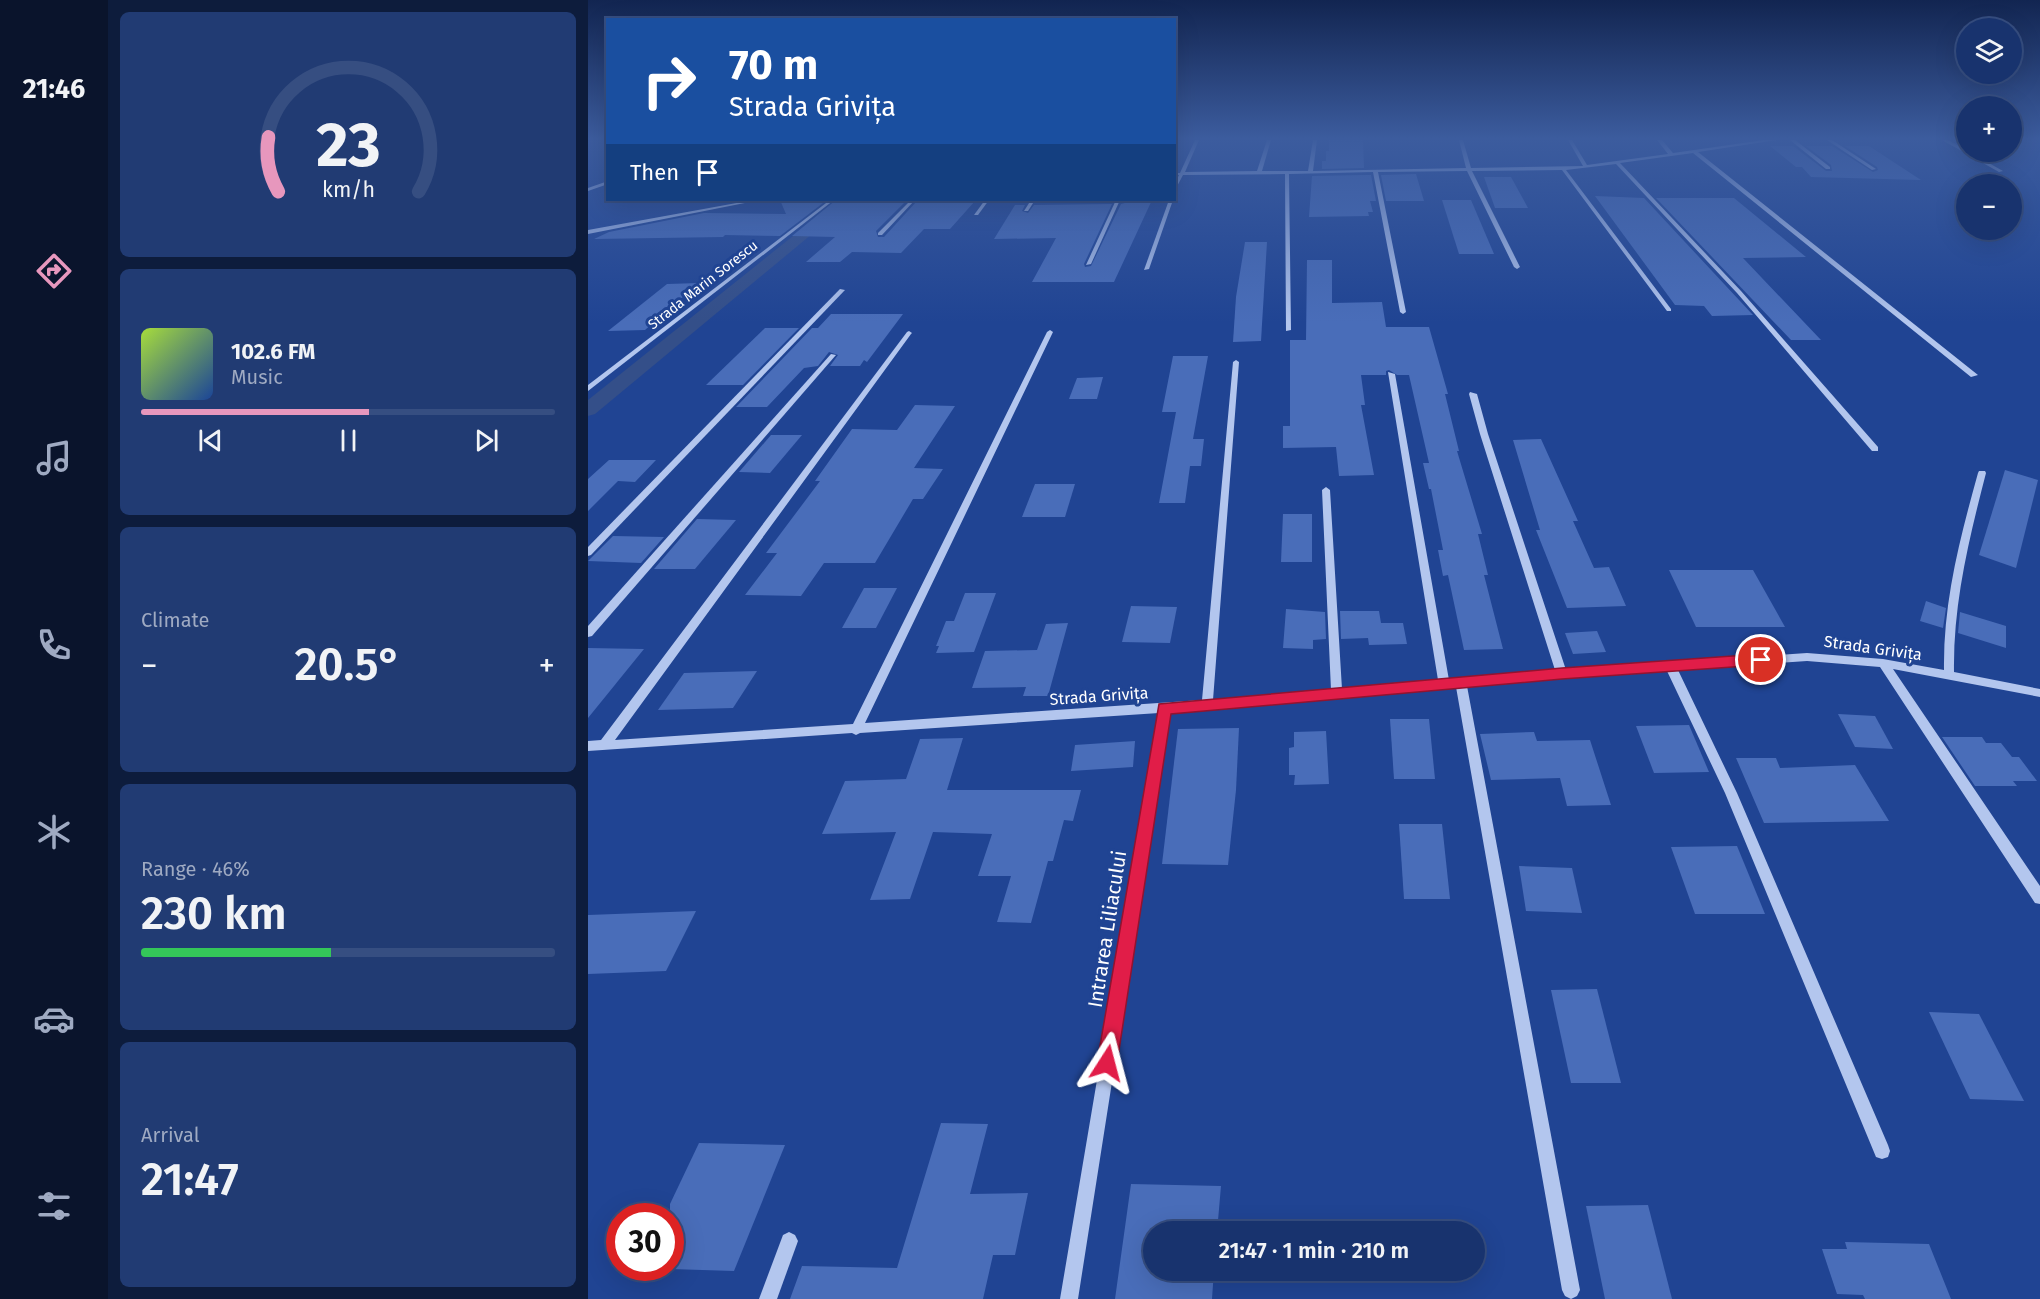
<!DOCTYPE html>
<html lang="en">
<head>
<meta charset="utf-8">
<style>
	:root { --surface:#18336e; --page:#213b73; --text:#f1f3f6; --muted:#9faac2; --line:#364e81; --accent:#e797bd }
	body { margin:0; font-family:"Fira Sans",sans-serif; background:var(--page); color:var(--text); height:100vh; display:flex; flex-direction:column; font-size:22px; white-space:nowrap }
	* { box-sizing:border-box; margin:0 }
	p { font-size:20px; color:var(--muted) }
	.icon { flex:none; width:33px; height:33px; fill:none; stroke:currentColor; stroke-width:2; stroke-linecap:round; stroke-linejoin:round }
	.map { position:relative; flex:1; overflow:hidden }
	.side { display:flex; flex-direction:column; gap:12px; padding:12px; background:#0d1c3c; width:480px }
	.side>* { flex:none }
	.guide { position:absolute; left:18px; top:18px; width:570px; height:183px; border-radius:0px; box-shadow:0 6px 24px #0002,0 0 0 2px var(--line); background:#1a4fa0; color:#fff; overflow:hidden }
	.buttons { position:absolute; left:1368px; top:18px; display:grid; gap:12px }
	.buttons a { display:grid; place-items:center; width:66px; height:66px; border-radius:50%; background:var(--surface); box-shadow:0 6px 24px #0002,0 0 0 2px var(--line); font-size:30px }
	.speed { position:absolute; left:18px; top:1203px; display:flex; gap:12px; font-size:30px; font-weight:700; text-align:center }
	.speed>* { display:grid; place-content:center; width:78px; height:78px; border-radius:50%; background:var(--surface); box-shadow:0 6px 24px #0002,0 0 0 2px var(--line); line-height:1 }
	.speed .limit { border:9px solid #d22; background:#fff; color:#111 }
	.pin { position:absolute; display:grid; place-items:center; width:51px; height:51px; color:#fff; margin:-26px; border:3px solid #fff; border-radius:50%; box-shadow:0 2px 6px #0007 }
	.me { position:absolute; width:66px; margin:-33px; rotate:9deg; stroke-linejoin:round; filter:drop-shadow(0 0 4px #0008) }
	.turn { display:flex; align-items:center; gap:21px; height:126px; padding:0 24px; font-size:27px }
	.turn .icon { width:78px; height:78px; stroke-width:2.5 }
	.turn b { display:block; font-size:42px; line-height:51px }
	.then { display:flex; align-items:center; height:57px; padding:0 24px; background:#0003; gap:12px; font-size:22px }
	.big { font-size:45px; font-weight:600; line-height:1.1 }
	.side .card { flex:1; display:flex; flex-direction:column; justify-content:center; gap:9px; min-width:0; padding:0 21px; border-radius:9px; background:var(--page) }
	.side .dial { align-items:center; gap:0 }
	.dial svg { height:156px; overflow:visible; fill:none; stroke:var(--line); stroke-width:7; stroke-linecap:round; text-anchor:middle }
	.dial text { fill:var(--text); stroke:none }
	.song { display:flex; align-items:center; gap:18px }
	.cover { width:72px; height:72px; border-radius:9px; background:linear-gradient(135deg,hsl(80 70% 55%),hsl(220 70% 35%)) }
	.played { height:6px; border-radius:3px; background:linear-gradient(90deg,var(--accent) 55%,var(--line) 55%) }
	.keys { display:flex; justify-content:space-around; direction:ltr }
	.heat { display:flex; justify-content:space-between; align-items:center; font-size:33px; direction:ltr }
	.charge { height:9px; border-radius:4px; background:linear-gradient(90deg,#34c759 46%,var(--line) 0) }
	.trip { position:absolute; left:555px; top:1221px; width:342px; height:60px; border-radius:30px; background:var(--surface); box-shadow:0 6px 24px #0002,0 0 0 2px var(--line); font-weight:600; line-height:60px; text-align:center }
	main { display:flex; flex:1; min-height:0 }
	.tab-bar { display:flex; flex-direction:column; width:108px; justify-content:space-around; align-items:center; background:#0a142c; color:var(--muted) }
	.tab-bar .icon { width:42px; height:42px }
	.tab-bar .selected { color:var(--accent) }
	.tab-bar b { font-size:27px; color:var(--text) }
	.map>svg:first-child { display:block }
</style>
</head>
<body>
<main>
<nav class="tab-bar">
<b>21:46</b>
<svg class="icon selected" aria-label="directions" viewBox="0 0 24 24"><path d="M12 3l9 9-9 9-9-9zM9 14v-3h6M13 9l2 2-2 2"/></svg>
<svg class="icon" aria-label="music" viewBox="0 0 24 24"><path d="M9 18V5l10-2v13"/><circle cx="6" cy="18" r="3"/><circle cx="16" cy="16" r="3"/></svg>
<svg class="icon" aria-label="phone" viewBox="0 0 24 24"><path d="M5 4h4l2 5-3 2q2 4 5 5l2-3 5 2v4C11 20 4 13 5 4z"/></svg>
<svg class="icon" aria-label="climate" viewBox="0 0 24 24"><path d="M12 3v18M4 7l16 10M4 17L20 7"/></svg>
<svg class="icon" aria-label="car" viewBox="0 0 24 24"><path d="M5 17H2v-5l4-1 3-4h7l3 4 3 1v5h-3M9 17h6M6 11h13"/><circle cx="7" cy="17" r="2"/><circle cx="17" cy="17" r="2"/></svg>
<svg class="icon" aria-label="filters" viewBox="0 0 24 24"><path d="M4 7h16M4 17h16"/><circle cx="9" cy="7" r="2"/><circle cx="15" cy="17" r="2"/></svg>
</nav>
<section class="side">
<div class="card dial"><svg viewBox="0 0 100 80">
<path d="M14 69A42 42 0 1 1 86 69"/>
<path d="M14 69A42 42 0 0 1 9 41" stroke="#e797bd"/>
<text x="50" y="56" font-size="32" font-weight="700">23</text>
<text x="50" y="72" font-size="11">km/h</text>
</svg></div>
<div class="card">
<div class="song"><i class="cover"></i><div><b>102.6 FM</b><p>Music</p></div></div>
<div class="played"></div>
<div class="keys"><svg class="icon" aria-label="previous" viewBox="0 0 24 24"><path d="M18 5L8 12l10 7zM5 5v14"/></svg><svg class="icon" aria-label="pause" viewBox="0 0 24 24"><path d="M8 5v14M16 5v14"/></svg><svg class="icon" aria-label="next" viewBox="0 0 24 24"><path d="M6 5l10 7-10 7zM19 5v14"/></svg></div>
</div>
<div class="card"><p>Climate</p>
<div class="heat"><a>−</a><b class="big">20.5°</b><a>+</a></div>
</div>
<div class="card"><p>Range · 46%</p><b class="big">230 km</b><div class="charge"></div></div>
<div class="card"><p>Arrival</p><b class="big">21:47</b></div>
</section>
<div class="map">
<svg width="1452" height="1299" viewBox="0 0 1452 1299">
	<rect width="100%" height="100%" fill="#204493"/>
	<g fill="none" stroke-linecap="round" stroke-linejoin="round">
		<polygon fill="#344f89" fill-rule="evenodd" points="250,200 265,200 7,414 0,416 0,400"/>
	</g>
	<g fill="#496db9">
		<polygon points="741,140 775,140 776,168 734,169 734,161 738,161 738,151 741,151"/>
		<polygon points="1182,146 1205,146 1238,171 1244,171 1243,165 1218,146 1244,146 1285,172 1290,170 1289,167 1257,146 1281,146 1333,180 1223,177 1214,167 1208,167"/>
		<polygon points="828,174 836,201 798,201 793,175"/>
		<polygon points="777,175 783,175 788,201 782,201 785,212 780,212 781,216 721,217 724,176"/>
		<polygon points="896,177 923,177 940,208 907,208"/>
		<polygon points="1007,196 1056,198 1165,315 1124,316 1116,306 1087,305"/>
		<polygon points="1068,198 1146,198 1218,257 1155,258 1233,340 1203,340"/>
		<polygon points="192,200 239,200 192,236 137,235 135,237 6,239 21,232 116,213 198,214"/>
		<polygon points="248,200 318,201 288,231 290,237 296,237 329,201 387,201 362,229 336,229 313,253 264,252 252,262 218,262 247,237 204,236"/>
		<polygon points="539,200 564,200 526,282 444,282 468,238 406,239 427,205 437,205 434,211 440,213 446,205 524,204 496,264 497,267 503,266 533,204 537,203"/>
		<polygon points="854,200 883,200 906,254 871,254"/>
		<polygon points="657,242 679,242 673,341 645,342 648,297"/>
		<polygon points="719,260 744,260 744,303 794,302 798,327 841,327 860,394 857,394 871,451 869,451 894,534 890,534 900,575 896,575 915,649 876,650 860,575 855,576 850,550 855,550 843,489 841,489 835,463 841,463 821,375 809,375 801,370 798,371 798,375 773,375 777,405 773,405 786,475 751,476 748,447 695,448 695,426 702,426 702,340 718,340"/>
		<polygon points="111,283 57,330 20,331 79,284"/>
		<polygon points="243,314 315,314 279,362 276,360 272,366 242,366 250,355 241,352 230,366 216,368 179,407 148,407 224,328 230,328"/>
		<polygon points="177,328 211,328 155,385 118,385"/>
		<polygon points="585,356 620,356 605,439 616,439 613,466 602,466 597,503 571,503 588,412 574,412"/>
		<polygon points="515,377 509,399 481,399 489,378"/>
		<polygon points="327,405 367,406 326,468 355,469 335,499 325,499 287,563 236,563 213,596 157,595 189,553 178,553 232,481 227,481 264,429 309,430"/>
		<polygon points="183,435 214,435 182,473 151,472"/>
		<polygon points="953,439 990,521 985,521 1006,568 1021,567 1038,606 979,608 948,530 952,530 925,440"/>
		<polygon points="21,460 68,460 47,482 30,481 0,511 0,479"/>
		<polygon points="1417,470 1450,480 1428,568 1391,555"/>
		<polygon points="447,484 487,484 477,517 434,517"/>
		<polygon points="695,514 724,514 724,562 693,562"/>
		<polygon points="109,519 148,520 107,569 66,569"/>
		<polygon points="25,536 76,537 53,563 0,561"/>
		<polygon points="1081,570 1165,570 1197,627 1108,627"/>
		<polygon points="276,588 309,588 288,628 254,628"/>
		<polygon points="377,593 408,593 386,652 348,653 351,646 348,646 358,621 366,621"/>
		<polygon points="1338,601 1358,608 1355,628 1332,621"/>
		<polygon points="543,606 589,607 582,643 534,642"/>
		<polygon points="698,609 737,612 738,639 725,640 725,649 695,648"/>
		<polygon points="752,611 791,611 793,623 815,623 819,644 781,645 780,638 753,639"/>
		<polygon points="1372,612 1418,626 1418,648 1370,633"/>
		<polygon points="480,623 460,696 435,696 438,687 384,688 397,651 449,650 458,624"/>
		<polygon points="1009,631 1018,652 985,654 977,633"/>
		<polygon points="0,648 56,649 0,718"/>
		<polygon points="169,671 145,708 70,710 96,673"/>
		<polygon points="1250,714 1287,716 1305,749 1267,747"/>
		<polygon points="802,719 841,719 847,779 806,779"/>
		<polygon points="1101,725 1121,772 1066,773 1048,726"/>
		<polygon points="651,728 648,790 640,865 574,864 590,729"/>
		<polygon points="738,731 741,784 706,785 707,775 701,775 701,748 706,747 706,732"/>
		<polygon points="946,732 949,741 1002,740 1023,805 979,806 972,778 903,780 892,734"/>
		<polygon points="1354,737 1394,737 1398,743 1413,743 1424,757 1431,757 1449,781 1425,781 1429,786 1387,786"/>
		<polygon points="375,738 359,790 493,790 485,821 476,820 465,861 460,861 443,923 409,922 423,876 390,876 404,834 345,832 322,899 282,900 308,832 234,834 257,781 318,779 332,739"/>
		<polygon points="547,741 545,767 483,771 487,745"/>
		<polygon points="1148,758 1188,758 1192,768 1267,765 1301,821 1176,823"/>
		<polygon points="811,824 854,824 862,899 816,899"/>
		<polygon points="1149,846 1177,914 1107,914 1083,847"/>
		<polygon points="931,866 984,868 994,913 938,911"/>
		<polygon points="108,911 78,971 0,974 0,915"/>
		<polygon points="1009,989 1033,1083 983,1083 963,990"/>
		<polygon points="1341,1012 1391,1014 1436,1101 1382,1099"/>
		<polygon points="353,1123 400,1124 382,1194 440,1193 427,1255 405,1255 395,1299 202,1299 214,1266 309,1268"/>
		<polygon points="111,1143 197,1145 146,1271 82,1269 82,1204"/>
		<polygon points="543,1184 633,1186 629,1232 566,1232 566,1270 626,1270 624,1299 527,1299"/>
		<polygon points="1060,1205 1084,1299 1017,1299 998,1206"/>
		<polygon points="1257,1242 1341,1244 1363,1299 1277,1299 1275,1295 1249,1294 1234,1249 1259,1249"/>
	</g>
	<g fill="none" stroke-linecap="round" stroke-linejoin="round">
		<g fill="#b3c6ee" fill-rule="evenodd">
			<polygon points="607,140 611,140 597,172 669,171 679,140 683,140 674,171 720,171 725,140 729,140 725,171 878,168 871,140 875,140 883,168 995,166 980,140 984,140 999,165 1080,154 1069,140 1074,140 1085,153 1176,140 1189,140 1110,152 1390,375 1383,377 1105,153 1032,163 1153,291 1290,447 1290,451 1284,451 1149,293 1028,164 978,170 1083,309 1083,311 1079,311 974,170 884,171 932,267 929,269 926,267 879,171 790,172 818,312 815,314 812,312 785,172 701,174 703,330 698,331 697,174 595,175 586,192 586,185 591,175 586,175 586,173 592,173"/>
			<polygon points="1202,140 1207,140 1242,167 1242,169 1238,169"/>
			<polygon points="1239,140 1244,140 1288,169 1284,170"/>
			<polygon points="1354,140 1360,140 1415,171 1411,172"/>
			<polygon points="20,181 20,184 0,191 0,188"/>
			<polygon points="165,200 172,200 0,234 0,230"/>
			<polygon points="242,200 246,200 0,391 0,385"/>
			<polygon points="323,200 327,200 294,235 290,235 290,233"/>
			<polygon points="397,200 401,200 390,215 386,215"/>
			<polygon points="443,200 447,200 440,211 436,211"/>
			<polygon points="528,200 532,200 503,264 498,265"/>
			<polygon points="581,200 585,200 561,269 556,270"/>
			<polygon points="252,289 257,290 3,555 0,556 0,547"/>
			<path d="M462 330 465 332 277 723 614 700 645 362 648 360 651 362 625 700 743 690 734 490 738 487 742 490 754 689 850 680 800 372 807 374 861 680 967 670 892 434 881 394 882 392 889 394 900 434 978 670 1078 663 1082 661 1086 662 1219 653 1295 659 1356 670C1355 602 1372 538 1390 473L1391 471H1397L1398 473C1381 539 1365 603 1366 672L1452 689V697L1305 669 1452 886V904L1447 903 1292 667 1219 661 1090 670 1149 793 1300 1145 1302 1151 1300 1157 1294 1159 1288 1157 1137 793 1079 671 879 686 992 1290 989 1296 983 1299 977 1296 974 1290 868 687 582 712 490 1299H472L571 713 272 733 268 735 264 733 0 751V741L13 740 319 332 321 331 324 333 323 334 27 740 265 724 459 332Z"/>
			<polygon points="243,354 248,355 4,636 0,637 0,626"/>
			<polygon points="201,1232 207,1235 210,1241 189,1299 171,1299 195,1235"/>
		</g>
	</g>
	<linearGradient id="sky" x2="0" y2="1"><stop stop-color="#122551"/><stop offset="0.43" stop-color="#3c5c9e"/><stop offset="1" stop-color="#3c5c9e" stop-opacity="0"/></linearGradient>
	<rect width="1452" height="322" fill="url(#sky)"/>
	<polygon fill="#e11d48" stroke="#92132f" stroke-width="1.5" points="1173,654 1180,660 1173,665 974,679 583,714 529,1063 526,1070 519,1073 512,1070 509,1063 571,704 974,668"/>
	<g text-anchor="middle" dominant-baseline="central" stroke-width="6" stroke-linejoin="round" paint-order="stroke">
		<g font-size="14" fill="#fff" stroke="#204493">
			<text transform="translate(115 285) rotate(-38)">Strada Marin Sorescu</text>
		</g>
		<g font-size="16" fill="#fff" stroke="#204493">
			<text transform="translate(1285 648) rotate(8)">Strada Grivița</text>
			<text transform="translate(511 696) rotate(-4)">Strada Grivița</text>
		</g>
		<g font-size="20" fill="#fff" stroke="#204493">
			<text transform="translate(519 929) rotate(-81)">Intrarea Liliacului</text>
		</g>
	</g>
</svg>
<div class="buttons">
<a><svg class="icon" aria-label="layers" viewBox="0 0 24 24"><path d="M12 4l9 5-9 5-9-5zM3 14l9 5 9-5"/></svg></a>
<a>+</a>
<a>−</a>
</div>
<div class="speed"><div class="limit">30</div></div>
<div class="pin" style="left:1173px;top:660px;background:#d93025"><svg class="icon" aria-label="arrive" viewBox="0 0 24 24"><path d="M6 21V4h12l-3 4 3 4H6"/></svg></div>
<svg class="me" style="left:519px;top:1063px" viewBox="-20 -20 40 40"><path d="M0-17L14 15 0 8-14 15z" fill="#e11d48" stroke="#fff" stroke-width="4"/></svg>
<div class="trip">21:47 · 1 min · 210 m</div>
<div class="guide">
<div class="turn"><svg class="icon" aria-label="right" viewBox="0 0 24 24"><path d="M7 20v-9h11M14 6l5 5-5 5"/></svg><div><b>70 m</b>Strada Grivița</div></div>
<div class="then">Then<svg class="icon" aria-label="arrive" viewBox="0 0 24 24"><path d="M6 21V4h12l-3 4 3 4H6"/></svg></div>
</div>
</div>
</main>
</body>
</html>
